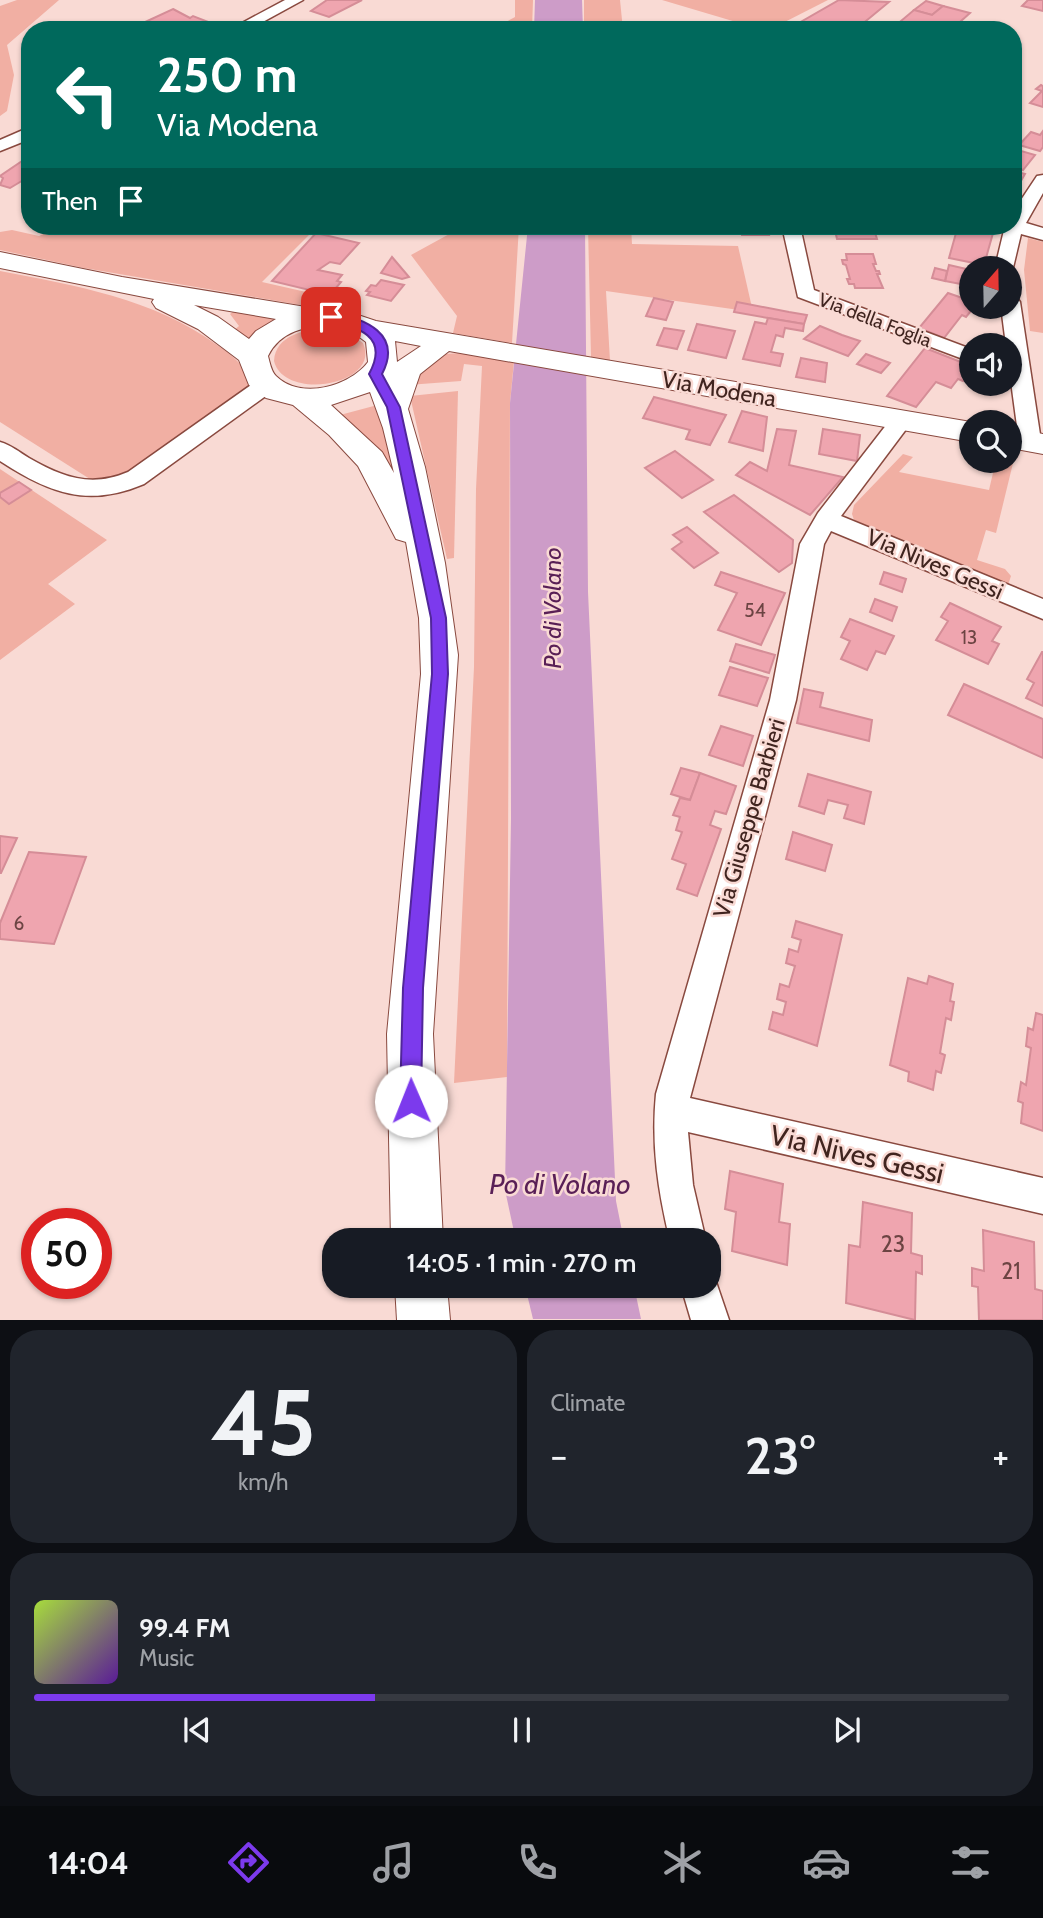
<!DOCTYPE html>
<html lang="en">
<head>
<meta charset="utf-8">
<style>
	:root { --surface:#171b24; --page:#20242c; --text:#f1f3f6; --muted:#9ea1a6; --line:#363941; --accent:#7c3aed }
	body { margin:0; font-family:Cabin,sans-serif; background:var(--page); color:var(--text); height:100vh; display:flex; flex-direction:column; font-size:26px; white-space:nowrap }
	* { box-sizing:border-box; margin:0 }
	p { font-size:23px; color:var(--muted) }
	.icon { flex:none; width:38px; height:38px; fill:none; stroke:currentColor; stroke-width:2; stroke-linecap:round; stroke-linejoin:round }
	.map { position:relative; height:1320px; overflow:hidden }
	.sheet { display:flex; flex-direction:column; gap:10px; padding:10px; background:#0d0f14; flex:1 }
	.sheet>* { flex:none }
	.guide { position:absolute; left:21px; top:21px; width:1001px; height:214px; border-radius:28px; box-shadow:0 2px 5px #0004; background:#00695c; color:#fff; overflow:hidden }
	.needle { width:46px; rotate:20deg }
	.tools { position:absolute; left:959px; top:256px; display:grid; gap:14px }
	.tools a { display:grid; place-items:center; width:63px; height:63px; border-radius:50%; background:var(--surface); box-shadow:0 2px 5px #0004; font-size:35px }
	.speed { position:absolute; left:21px; top:1208px; display:flex; gap:14px; font-size:35px; font-weight:700; text-align:center }
	.speed>* { display:grid; place-content:center; width:91px; height:91px; border-radius:50%; background:var(--surface); box-shadow:0 2px 5px #0004; line-height:1 }
	.speed .limit { border:10px solid #d22; background:#fff; color:#111 }
	.pin { position:absolute; display:grid; place-items:center; width:60px; height:60px; color:#fff; margin:-30px; border-radius:14px; box-shadow:0 4px 10px #0006 }
	.me { position:absolute; width:77px; margin:-38px; rotate:359deg; stroke-linejoin:round; filter:drop-shadow(0 0 5px #0008) }
	.turn { display:flex; align-items:center; gap:24px; height:147px; padding:0 21px; font-size:32px }
	.turn .icon { width:91px; height:91px; stroke-width:2.5 }
	.turn b { display:block; font-size:49px; line-height:60px }
	.then { display:flex; align-items:center; height:66px; padding:0 21px; background:#0003; gap:14px; font-size:26px }
	.big { font-size:52px; font-weight:600; line-height:1.1 }
	.sheet .widget { flex:1; display:flex; flex-direction:column; justify-content:center; gap:10px; min-width:0; padding:0 24px; border-radius:28px; background:var(--page) }
	.sheet .dial { align-items:center; gap:0 }
	.dial b { font-size:91px; line-height:1 }
	.song { display:flex; align-items:center; gap:21px }
	.cover { width:84px; height:84px; border-radius:10px; background:linear-gradient(135deg,hsl(80 70% 55%),hsl(270 70% 35%)) }
	.played { height:7px; border-radius:4px; background:linear-gradient(90deg,var(--accent) 35%,var(--line) 35%) }
	.keys { display:flex; justify-content:space-around; direction:ltr }
	.heat { display:flex; justify-content:space-between; align-items:center; font-size:38px; direction:ltr }
	.sheet .tiles { flex:1; display:grid; gap:10px; grid-template-columns:1fr 1fr }
	.widget:last-child { grid-column:span 2 }
	.trip { position:absolute; left:322px; top:1228px; width:399px; height:70px; border-radius:28px; background:var(--surface); box-shadow:0 2px 5px #0004; font-weight:600; line-height:70px; text-align:center }
	.menu { display:flex; height:112px; justify-content:space-around; align-items:center; background:#090b0e; color:var(--muted) }
	.menu .icon { width:49px; height:49px }
	.menu .on { color:var(--accent) }
	.menu b { font-size:32px; color:var(--text) }
	.map>svg:first-child { display:block }
</style>
</head>
<body>
<div class="map">
<svg width="1043" height="1320" viewBox="0 0 1043 1320">
	<rect width="100%" height="100%" fill="#f9dad4"/>
	<g fill="#f1afa3">
		<polygon points="17,0 59,0 7,45 14,75 7,111 0,116 0,6"/>
		<polygon points="515,0 533,0 532,30 491,30 515,17"/>
		<polygon points="584,0 620,0 623,30 584,30"/>
		<polygon points="662,0 828,0 769,30 763,30"/>
		<polygon points="60,226 290,226 311,233 262,282 337,299 330,310 84,268 0,250 0,232 12,230 39,236"/>
		<polygon points="445,226 519,226 512,343 453,333 457,316 411,255 453,232"/>
		<polygon points="588,226 631,226 632,244 738,246 753,312 606,291 610,361 591,357"/>
		<polygon points="1028,238 1043,242 1043,333 1030,331 1024,270"/>
		<path d="M0 271C76 286 153 298 217 345 233 356 245 365 251 384L240 398 129 475 93 481 0 422Z"/>
		<polygon points="235,310 287,320 253,345 232,332 239,326 230,314"/>
		<path d="M327 328 346 331 363 343C382 385 284 402 274 361 275 335 306 329 327 328Z"/>
		<polygon points="462,353 514,361 510,403 507,1077 454,1083 474,667 476,489 482,366 464,364 461,381 408,385 410,376 444,354"/>
		<polygon points="458,391 454,558 447,559 410,396"/>
		<polygon points="385,403 418,538 340,415"/>
		<polygon points="903,454 913,457 899,472 989,490 996,460 1014,459 996,533 986,530 977,560 1005,569 1011,576 1008,585 854,520 852,514 854,505"/>
		<polygon points="0,469 107,540 48,584 75,604 0,660"/>
	</g>
	<g fill="#cd9cc8">
		<polygon points="535,0 582,0 583,30 534,30"/>
		<polygon points="528,226 585,226 588,592 616,1201 624,1241 516,1241 505,1190 511,819 510,403"/>
		<polygon points="525,1286 634,1286 641,1319 533,1319"/>
	</g>
	<g fill="#efa5af" stroke="#d58d97" stroke-width="2">
		<polygon points="327,0 362,0 329,17 311,11"/>
		<polygon points="839,0 889,2 855,30 802,30 792,27"/>
		<polygon points="1028,0 1043,0 1043,11 1022,6"/>
		<polygon points="926,1 943,6 932,15 914,10"/>
		<polygon points="943,6 970,13 951,30 909,30 895,26 914,10 932,15"/>
		<polygon points="173,9 190,18 193,16 206,21 188,30 161,30 143,23"/>
		<polygon points="1041,85 1043,86 1043,107 1030,103 1042,91 1036,89"/>
		<polygon points="1043,131 1043,147 1040,151 1019,145 1031,132 1040,135"/>
		<polygon points="1014,149 1035,155 1023,170 1013,167"/>
		<polygon points="28,157 30,176 10,188 0,185 3,178 0,176"/>
		<polygon points="1013,171 1025,174 1014,193 1013,192"/>
		<polygon points="740,226 767,226 769,235 742,235"/>
		<polygon points="834,226 873,226 877,239 837,239"/>
		<polygon points="958,226 995,226 984,265 949,258"/>
		<polygon points="316,233 359,243 340,264 330,262 318,270 342,275 337,281 341,282 330,295 272,281"/>
		<polygon points="846,254 873,254 876,264 873,264 876,271 879,271 880,274 877,274 883,288 855,288 854,284 849,284 847,279 850,279 846,265 843,264 842,260 847,260"/>
		<polygon points="392,257 409,277 402,279 381,273"/>
		<polygon points="949,265 971,270 971,286 945,281"/>
		<polygon points="935,268 947,271 945,281 932,278"/>
		<polygon points="381,280 404,285 391,301 367,295 370,292 366,291 371,285 376,286"/>
		<polygon points="948,293 971,301 971,306 975,306 966,317 962,315 944,338 919,328"/>
		<polygon points="654,298 673,302 666,320 646,316"/>
		<polygon points="737,302 789,312 807,315 804,324 768,318 734,312"/>
		<polygon points="768,318 804,324 803,331 785,328 783,337 776,335 771,352 783,354 780,366 743,359 755,322 766,324"/>
		<polygon points="697,324 735,331 726,358 688,350"/>
		<polygon points="820,326 842,335 860,341 848,356 804,339"/>
		<polygon points="664,328 684,331 677,349 657,345"/>
		<polygon points="925,348 966,364 961,371 969,374 963,381 958,379 951,388 936,382 916,407 887,396"/>
		<polygon points="866,354 890,363 881,373 857,364"/>
		<polygon points="801,358 827,363 825,382 796,377"/>
		<polygon points="654,397 726,415 710,445 686,439 690,430 643,418"/>
		<polygon points="742,411 767,417 763,451 729,442"/>
		<polygon points="777,429 796,431 789,465 843,477 810,515 736,475 750,462 767,471"/>
		<polygon points="823,429 860,435 857,461 819,454"/>
		<polygon points="675,451 713,480 682,498 645,468"/>
		<polygon points="19,482 31,490 9,504 0,497 0,493"/>
		<polygon points="734,495 793,540 792,563 779,572 704,512"/>
		<polygon points="687,527 718,553 694,568 672,549 682,542 673,535"/>
		<polygon points="721,572 785,593 761,645 718,630 737,593 715,585"/>
		<polygon points="884,572 906,579 902,592 880,584"/>
		<polygon points="875,599 897,607 892,621 870,612"/>
		<polygon points="950,603 1001,627 992,641 999,644 988,664 936,640 948,621 941,617"/>
		<polygon points="850,619 894,636 885,654 876,651 867,670 841,659 850,641 841,637"/>
		<polygon points="736,644 775,655 769,673 730,661"/>
		<polygon points="1042,652 1043,652 1043,706 1026,698 1034,683 1027,679"/>
		<polygon points="730,667 768,678 757,706 719,695"/>
		<polygon points="964,684 1043,719 1043,758 948,715"/>
		<polygon points="804,689 823,693 820,707 872,720 869,741 797,723"/>
		<polygon points="721,726 753,736 743,766 709,755"/>
		<polygon points="681,768 700,773 690,800 671,794"/>
		<polygon points="700,773 736,786 726,814 715,811 710,825 721,829 697,896 677,889 686,864 672,859 682,832 676,830 680,817 673,815 680,798 690,800"/>
		<polygon points="808,774 871,792 864,824 844,818 848,805 828,800 824,814 799,806"/>
		<polygon points="793,832 832,845 825,871 786,859"/>
		<polygon points="0,836 17,838 1,873 0,873"/>
		<polygon points="29,852 86,857 54,944 0,939 0,923"/>
		<polygon points="796,921 842,935 817,1046 769,1029 773,1012 783,1015 786,1002 777,999 780,984 789,987 795,966 786,963 789,949 798,952 801,940 792,937"/>
		<polygon points="929,976 953,984 950,1001 954,1002 951,1020 946,1018 940,1053 945,1055 941,1073 936,1071 933,1090 908,1081 909,1072 890,1065 908,978 927,984"/>
		<polygon points="1036,1013 1043,1015 1043,1131 1021,1123 1023,1103 1018,1101 1021,1082 1026,1085 1031,1048 1026,1046 1028,1028 1033,1030"/>
		<polygon points="730,1171 783,1184 779,1222 790,1224 787,1265 732,1251 736,1212 725,1209"/>
		<polygon points="863,1202 912,1213 911,1253 922,1256 922,1274 916,1272 915,1320 846,1303 849,1245 860,1247"/>
		<polygon points="983,1230 1034,1242 1035,1289 1043,1291 1043,1320 979,1320 978,1287 972,1286 972,1268 984,1271"/>
	</g>
	<g fill="none" stroke-linecap="round" stroke-linejoin="round">
		<defs>
			<g id="street">
				<polygon points="285,0 303,0 248,30 229,30"/>
				<polygon points="30,127 30,139 0,151 0,140"/>
				<polygon points="1043,175 1043,193 1026,223 1043,228 1043,240 1021,234 1012,272 1010,273 1010,268 995,268 1005,226 1013,226 1013,212 1037,176"/>
				<polygon points="782,226 800,226 814,290 971,349 971,362 798,297"/>
				<polygon points="1010,296 1017,298 1020,302 1041,441 1038,446 1030,448 1022,446 1019,441 1010,374 1010,345 1006,345 1001,306 1010,306"/>
				<path d="M266 378 274 380 277 385 274 390 144 484C88 508 49 493 0 461V442C11 445 19 452 29 458 62 477 91 488 128 472L258 380Z"/>
				<path d="M902 413 910 415 913 420 841 516 1043 599V619L831 531 824 544 796 700 690 1098 1043 1178V1214L688 1132 693 1185 706 1241H670C658 1191 651 1145 656 1094L770 700 800 544 818 513 894 415Z"/>
				<polygon points="709,1271 713,1273 729,1320 691,1320 681,1286 709,1286"/>
			</g>
			<g id="secondary">
				<path d="M0 252 122 277 318 309 346 311 376 321 971 422V442L449 351 420 374 408 409 425 467 445 563 458 655 433 1034 443 1241H391L387 1034 421 674 419 618 406 542 396 539 358 466 329 435 293 405 266 398 249 385 239 360 198 329 156 308 152 302 154 299 0 268ZM194 305 276 319 256 331 249 339 218 317ZM331 325 350 330 366 342 368 362C349 387 300 400 276 376 271 371 270 363 268 356 280 331 306 326 331 325ZM395 341 421 346 397 362ZM370 392 383 428 394 473 382 452 331 405Z"/>
				<polygon points="1010,428 1043,434 1043,454 1010,448"/>
				<polygon points="395,1286 447,1286 450,1320 397,1320"/>
			</g>
		</defs>
		<use href="#street" stroke="#89493f" stroke-width="3"/>
		<use href="#secondary" stroke="#89493f" stroke-width="2"/>
		<use href="#street" fill="#fff" fill-rule="evenodd"/>
		<use href="#secondary" fill="#fff" fill-rule="evenodd"/>
	</g>
	<path fill="#7c3aed" stroke="#51269a" stroke-width="2" d="M331 313C365 318 403 334 382 374L400 407 446 618 448 674 423 988 421 1101 418 1108 411 1111 403 1108 400 1101 403 988 432 674 431 618 387 407 369 374C390 336 358 327 327 320L325 317Z"/>
	<g text-anchor="middle" dominant-baseline="central" stroke-width="5" stroke-linejoin="round" paint-order="stroke">
		<g font-size="19" fill="#40241f" stroke="#f9dad4">
			<text transform="translate(875 320) rotate(21)">Via della Foglia</text>
		</g>
		<g font-size="19" fill="#6c4443">
			<text x="755" y="610">54</text>
			<text x="969" y="637">13</text>
			<text x="19" y="923">6</text>
		</g>
		<g font-size="23" fill="#40241f" stroke="#f9dad4">
			<text transform="translate(719 389) rotate(10)">Via Modena</text>
			<text transform="translate(935 564) rotate(23)">Via Nives Gessi</text>
			<text transform="translate(749 818) rotate(-74)">Via Giuseppe Barbieri</text>
		</g>
		<g font-size="23" fill="#6c4443">
			<text x="893" y="1244">23</text>
			<text x="1011" y="1271">21</text>
		</g>
		<g font-size="24" font-style="italic" fill="#591f56" stroke="#f9dad4">
			<text transform="translate(552 608) rotate(-90)">Po di Volano</text>
		</g>
		<g font-size="28" fill="#40241f" stroke="#f9dad4">
			<text transform="translate(857 1154) rotate(13)">Via Nives Gessi</text>
		</g>
		<g font-size="28" font-style="italic" fill="#591f56" stroke="#f9dad4">
			<text x="560" y="1184">Po di Volano</text>
		</g>
	</g>
</svg>
<div class="tools">
<a><svg class="needle" viewBox="-14 -14 28 28"><path d="M0-13l5 13h-10z" fill="#e53935"/><path d="M0 13l5-13h-10z" fill="#9ea1a6"/></svg></a>
<a><svg class="icon" aria-label="sound" viewBox="0 0 24 24"><path d="M4 9h4l5-4v14l-5-4H4zM17 9q2 3 0 6"/></svg></a>
<a><svg class="icon" aria-label="search" viewBox="0 0 24 24"><circle cx="10" cy="10" r="6"/><path d="M15 15l6 6"/></svg></a>
</div>
<div class="speed"><div class="limit">50</div></div>
<div class="pin" style="left:331px;top:317px;background:#d93025"><svg class="icon" aria-label="arrive" viewBox="0 0 24 24"><path d="M6 21V4h12l-3 4 3 4H6"/></svg></div>
<svg class="me" style="left:411px;top:1101px" viewBox="-20 -20 40 40"><circle r="19" fill="#fff"/><path d="M0-13L10 11 0 6-10 11z" fill="#7c3aed"/></svg>
<div class="trip">14:05 · 1 min · 270 m</div>
<div class="guide">
<div class="turn"><svg class="icon" aria-label="left" viewBox="0 0 24 24"><path d="M17 20v-9H6M10 6l-5 5 5 5"/></svg><div><b>250 m</b>Via Modena</div></div>
<div class="then">Then<svg class="icon" aria-label="arrive" viewBox="0 0 24 24"><path d="M6 21V4h12l-3 4 3 4H6"/></svg></div>
</div>
</div>
<section class="sheet">
<div class="tiles">
<div class="widget dial"><b>45</b><p>km/h</p></div>
<div class="widget"><p>Climate</p>
<div class="heat"><a>−</a><b class="big">23°</b><a>+</a></div>
</div>
<div class="widget">
<div class="song"><i class="cover"></i><div><b>99.4 FM</b><p>Music</p></div></div>
<div class="played"></div>
<div class="keys"><svg class="icon" aria-label="previous" viewBox="0 0 24 24"><path d="M18 5L8 12l10 7zM5 5v14"/></svg><svg class="icon" aria-label="pause" viewBox="0 0 24 24"><path d="M8 5v14M16 5v14"/></svg><svg class="icon" aria-label="next" viewBox="0 0 24 24"><path d="M6 5l10 7-10 7zM19 5v14"/></svg></div>
</div>
</div>
</section>
<nav class="menu">
<b>14:04</b>
<svg class="icon on" aria-label="directions" viewBox="0 0 24 24"><path d="M12 3l9 9-9 9-9-9zM9 14v-3h6M13 9l2 2-2 2"/></svg>
<svg class="icon" aria-label="music" viewBox="0 0 24 24"><path d="M9 18V5l10-2v13"/><circle cx="6" cy="18" r="3"/><circle cx="16" cy="16" r="3"/></svg>
<svg class="icon" aria-label="phone" viewBox="0 0 24 24"><path d="M5 4h4l2 5-3 2q2 4 5 5l2-3 5 2v4C11 20 4 13 5 4z"/></svg>
<svg class="icon" aria-label="climate" viewBox="0 0 24 24"><path d="M12 3v18M4 7l16 10M4 17L20 7"/></svg>
<svg class="icon" aria-label="car" viewBox="0 0 24 24"><path d="M5 17H2v-5l4-1 3-4h7l3 4 3 1v5h-3M9 17h6M6 11h13"/><circle cx="7" cy="17" r="2"/><circle cx="17" cy="17" r="2"/></svg>
<svg class="icon" aria-label="filters" viewBox="0 0 24 24"><path d="M4 7h16M4 17h16"/><circle cx="9" cy="7" r="2"/><circle cx="15" cy="17" r="2"/></svg>
</nav>
</body>
</html>
